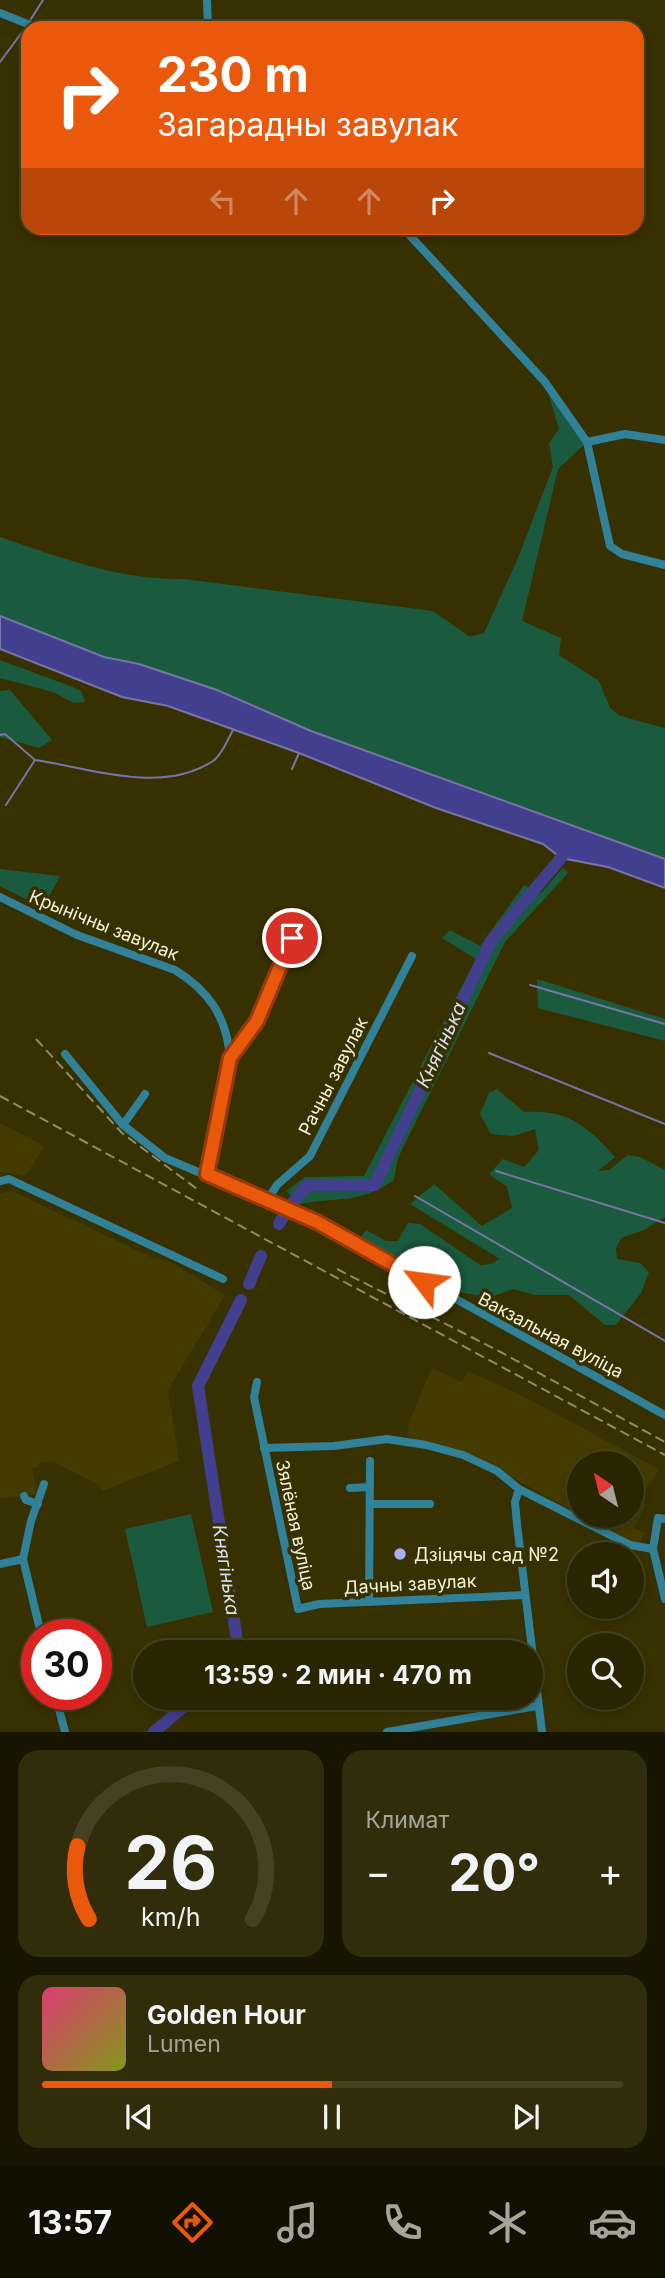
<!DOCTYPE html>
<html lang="ru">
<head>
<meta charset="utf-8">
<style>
	:root { --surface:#292501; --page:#312d0b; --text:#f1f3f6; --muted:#a5a599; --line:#454223; --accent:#ea580c }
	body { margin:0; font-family:Inter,sans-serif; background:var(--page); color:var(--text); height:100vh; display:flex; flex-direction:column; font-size:26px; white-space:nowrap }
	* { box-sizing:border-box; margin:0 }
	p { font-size:23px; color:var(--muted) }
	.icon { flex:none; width:38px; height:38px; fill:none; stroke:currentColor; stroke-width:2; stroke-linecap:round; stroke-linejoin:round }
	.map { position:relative; height:1732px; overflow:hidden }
	.side { display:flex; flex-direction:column; gap:18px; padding:18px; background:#171401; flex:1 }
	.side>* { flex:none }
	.top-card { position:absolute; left:21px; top:21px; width:623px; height:214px; border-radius:21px; box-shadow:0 4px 10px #0003,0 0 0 2px var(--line); background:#ea580c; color:#fff; overflow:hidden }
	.needle { width:46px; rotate:325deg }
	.tools { position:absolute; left:567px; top:1451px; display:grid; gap:14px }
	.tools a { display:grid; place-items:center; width:77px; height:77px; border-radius:50%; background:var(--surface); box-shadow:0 4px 10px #0003,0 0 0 2px var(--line); font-size:35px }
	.speed { position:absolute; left:21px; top:1619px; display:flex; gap:14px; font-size:35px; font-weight:700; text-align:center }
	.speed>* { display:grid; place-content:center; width:91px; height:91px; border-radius:50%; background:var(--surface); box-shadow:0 4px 10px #0003,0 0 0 2px var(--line); line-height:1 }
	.speed .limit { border:10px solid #d22; background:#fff; color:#111 }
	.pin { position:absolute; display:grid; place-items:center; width:60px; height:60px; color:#fff; margin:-30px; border:4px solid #fff; border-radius:50%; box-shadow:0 2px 7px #0007 }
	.me { position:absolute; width:77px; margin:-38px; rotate:300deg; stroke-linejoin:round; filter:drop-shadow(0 0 5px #0008) }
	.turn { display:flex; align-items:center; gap:24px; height:147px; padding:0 21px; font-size:32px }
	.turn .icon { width:91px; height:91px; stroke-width:2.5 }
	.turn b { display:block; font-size:49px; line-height:60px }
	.lanes { display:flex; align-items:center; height:66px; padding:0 21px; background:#0003; justify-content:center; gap:35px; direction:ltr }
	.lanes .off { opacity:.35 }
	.big { font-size:52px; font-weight:700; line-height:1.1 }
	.side .tile { flex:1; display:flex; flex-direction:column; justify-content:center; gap:10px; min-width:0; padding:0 24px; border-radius:21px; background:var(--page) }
	.side .dial { align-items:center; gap:0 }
	.dial svg { height:182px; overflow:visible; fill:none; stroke:var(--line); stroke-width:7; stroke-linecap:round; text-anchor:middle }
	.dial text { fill:var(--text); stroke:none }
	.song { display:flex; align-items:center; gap:21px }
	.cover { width:84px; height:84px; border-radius:10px; background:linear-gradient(135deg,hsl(340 70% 55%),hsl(70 70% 35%)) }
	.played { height:7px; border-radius:4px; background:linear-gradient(90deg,var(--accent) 50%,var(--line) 50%) }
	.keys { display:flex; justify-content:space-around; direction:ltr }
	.heat { display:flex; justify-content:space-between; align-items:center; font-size:38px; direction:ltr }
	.side .tiles { flex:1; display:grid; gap:18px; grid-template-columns:1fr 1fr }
	.tile:last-child { grid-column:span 2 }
	.trip { position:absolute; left:133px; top:1640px; width:410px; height:70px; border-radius:35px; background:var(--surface); box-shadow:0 4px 10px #0003,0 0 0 2px var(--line); font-weight:700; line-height:70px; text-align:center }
	.menu { display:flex; height:112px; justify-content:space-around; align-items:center; background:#100f00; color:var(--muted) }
	.menu .icon { width:49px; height:49px }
	.menu .on { color:var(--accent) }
	.menu b { font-size:32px; color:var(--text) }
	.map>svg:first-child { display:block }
</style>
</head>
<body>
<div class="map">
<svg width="665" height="1732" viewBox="0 0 665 1732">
	<rect width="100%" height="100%" fill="#373101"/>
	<g fill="#433b00">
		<polygon points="0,1123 45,1146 25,1176 0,1172"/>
		<polygon points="12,1191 153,1258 167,1260 225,1295 168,1390 179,1461 102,1491 99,1485 52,1461 39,1463 38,1467 32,1468 37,1495 0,1498 0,1194"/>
		<polygon points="432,1368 462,1382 467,1371 517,1393 659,1469 639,1499 646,1505 634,1528 645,1533 639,1545 581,1516 632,1516 632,1463 579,1463 579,1514 470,1455 407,1437 409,1422"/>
	</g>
	<g fill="#1a5b3f">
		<path d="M545 382 587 442 558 469 522 621 561 638 559 655 599 681 610 708 620 716 665 728V859L311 731 217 690 139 664 104 657 0 616V537C62 558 118 580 184 579L433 611 470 637 484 633 518 558 553 467 549 443 559 429Z"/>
		<polygon points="0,660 70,686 81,691 85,702 74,703 53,692 0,678"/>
		<polygon points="10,690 52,740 39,748 0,737 0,691"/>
		<path d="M563 868 568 873 505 942 398 1158 394 1180C357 1205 340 1196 300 1204L286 1191 305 1177 364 1176 476 959 442 938 450 930 480 946 524 885 541 893Z"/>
		<polygon points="0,869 60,876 43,908 0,886"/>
		<polygon points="537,979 665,1019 665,1041 538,1008"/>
		<path d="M497 1089 524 1112C568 1109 586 1125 615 1157L598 1171 609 1170 628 1155 640 1157 665 1170V1217L644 1230 621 1238 616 1248 617 1259 640 1263 649 1272 641 1293 616 1325H605L569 1295H535L513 1289 491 1297 463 1293 443 1282 435 1272 408 1266 361 1237 366 1230 386 1241H398L408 1223 420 1224 480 1265 491 1264 500 1259 410 1204 434 1184 482 1226 512 1208 507 1187 489 1174 503 1159 524 1167 539 1150 535 1129 513 1136 491 1134 480 1114 489 1093Z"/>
		<polygon points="191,1514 213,1612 147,1627 125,1529"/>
	</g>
	<polygon fill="#423f8f" stroke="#7875a6" stroke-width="2" points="0,616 104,657 139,664 217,690 311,731 665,859 665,888 608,867 561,858 543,844 436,808 299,753 168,706 122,697 0,649"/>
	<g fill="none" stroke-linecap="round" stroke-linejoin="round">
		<g stroke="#7875a6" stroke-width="2">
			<polyline points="31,19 43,0"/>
			<polyline points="0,62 23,31"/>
			<polyline points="0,735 5,734 35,760"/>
			<polyline points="292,769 299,753"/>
			<path d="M6 805 35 760C91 768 161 795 213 761 222 755 228 739 233 730"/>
			<polyline points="530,985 665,1024"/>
			<polyline points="489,1053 665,1124"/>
			<polyline points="496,1171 665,1223"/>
			<polyline points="415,1196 665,1341"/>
		</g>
		<g stroke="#423f8f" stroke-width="12">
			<polyline points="294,1201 307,1185 375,1185 491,941 561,858 568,845"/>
			<polyline points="279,1224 284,1215"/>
			<polyline points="249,1284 261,1256"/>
			<polyline points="237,1640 198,1386 241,1300"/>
			<polyline points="154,1732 194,1698"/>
		</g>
		<g stroke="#318199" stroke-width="8">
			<polyline points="207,0 208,28"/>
			<polyline points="0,13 38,28"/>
			<polyline points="403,228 545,382 587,442 610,546 622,554 665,565"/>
			<polyline points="587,442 625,434 665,440"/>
			<path d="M0 897 77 935 175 970C209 991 227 1017 230 1058"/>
			<polyline points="65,1054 123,1125"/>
			<polyline points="145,1094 123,1125 165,1158 317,1222 665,1415"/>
			<polyline points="207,1174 230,1058 257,1021 292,938"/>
			<polyline points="0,1181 9,1179 223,1279"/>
			<polyline points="268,1199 277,1185 310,1156 412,956"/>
			<polyline points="257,1382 254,1397 298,1609 319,1604 525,1595"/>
			<polyline points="264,1448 334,1446 387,1439 426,1445 463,1455 497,1471 519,1489 630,1545 653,1549"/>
			<polyline points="350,1488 370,1487"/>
			<polyline points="519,1489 515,1502 517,1524 542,1732"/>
			<polyline points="24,1496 26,1500 38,1504"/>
			<polyline points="370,1504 430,1504"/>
			<polyline points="665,1519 658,1518 653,1549 665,1599"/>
			<polyline points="23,1559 31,1521 44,1484"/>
			<polyline points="0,1564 23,1559 41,1634"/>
			<polyline points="369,1601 370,1461"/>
			<polyline points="55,1694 65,1732"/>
			<polyline points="387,1732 537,1706"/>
		</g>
		<g stroke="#908b66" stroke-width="2" stroke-dasharray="10 5" stroke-linecap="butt">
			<polyline points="36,1039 122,1133 197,1189"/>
			<polyline points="0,1096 665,1455"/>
			<polyline points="337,1269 495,1349 665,1442"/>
		</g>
	</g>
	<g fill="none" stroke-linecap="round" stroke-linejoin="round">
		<defs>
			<polyline id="route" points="292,938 257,1021 230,1058 207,1174 317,1222 424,1282"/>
		</defs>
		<use href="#route" stroke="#983908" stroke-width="18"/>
		<use href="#route" stroke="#ea580c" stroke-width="12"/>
	</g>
	<circle fill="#abaffb" stroke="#373101" stroke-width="2.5" cx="400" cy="1554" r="7"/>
	<g text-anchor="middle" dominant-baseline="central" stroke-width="7" stroke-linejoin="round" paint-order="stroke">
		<g font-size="18" fill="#f5f2da" stroke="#373101">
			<text transform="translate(104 925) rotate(22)">Крынічны завулак</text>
			<text transform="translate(333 1076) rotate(-63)">Рачны завулак</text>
			<text transform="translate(551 1335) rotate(28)">Вакзальная вуліца</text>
			<text transform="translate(296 1525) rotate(78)">Зялёная вуліца</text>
			<text transform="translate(410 1584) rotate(-3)">Дачны завулак</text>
		</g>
		<g font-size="18" fill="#f5f2da" stroke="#373101" text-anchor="start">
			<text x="414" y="1554">Дзіцячы сад №2</text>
		</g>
		<g font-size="19" font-style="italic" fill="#dbddf4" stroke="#373101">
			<text transform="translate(441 1045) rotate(-65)">Княгінька</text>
			<text transform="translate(226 1570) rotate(81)">Княгінька</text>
		</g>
	</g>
</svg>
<div class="tools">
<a><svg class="needle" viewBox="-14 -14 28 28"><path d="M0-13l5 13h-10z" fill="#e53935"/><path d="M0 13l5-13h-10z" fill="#a5a599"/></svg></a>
<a><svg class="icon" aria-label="sound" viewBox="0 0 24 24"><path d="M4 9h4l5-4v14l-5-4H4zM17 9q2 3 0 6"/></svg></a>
<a><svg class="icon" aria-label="search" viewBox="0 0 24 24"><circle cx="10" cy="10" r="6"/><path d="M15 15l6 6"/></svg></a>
</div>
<div class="speed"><div class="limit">30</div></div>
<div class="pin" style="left:292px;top:938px;background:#d93025"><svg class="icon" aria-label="arrive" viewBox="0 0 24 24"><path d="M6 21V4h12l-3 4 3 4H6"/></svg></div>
<svg class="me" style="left:424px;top:1282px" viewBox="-20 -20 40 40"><circle r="19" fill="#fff"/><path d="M0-13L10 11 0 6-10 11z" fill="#ea580c"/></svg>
<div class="trip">13:59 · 2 мин · 470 m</div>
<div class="top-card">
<div class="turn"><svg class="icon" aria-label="right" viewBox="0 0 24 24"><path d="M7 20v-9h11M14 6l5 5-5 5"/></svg><div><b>230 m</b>Загарадны завулак</div></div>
<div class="lanes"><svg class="icon off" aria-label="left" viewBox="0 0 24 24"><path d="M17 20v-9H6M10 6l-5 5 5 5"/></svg><svg class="icon off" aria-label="ahead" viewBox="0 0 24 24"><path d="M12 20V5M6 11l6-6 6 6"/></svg><svg class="icon off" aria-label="ahead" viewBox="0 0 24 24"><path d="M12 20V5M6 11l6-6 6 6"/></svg><svg class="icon" aria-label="right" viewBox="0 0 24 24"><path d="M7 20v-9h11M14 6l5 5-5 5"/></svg></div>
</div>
</div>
<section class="side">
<div class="tiles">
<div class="tile dial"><svg viewBox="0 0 100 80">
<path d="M14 69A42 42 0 1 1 86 69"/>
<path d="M14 69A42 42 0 0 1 9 37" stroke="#ea580c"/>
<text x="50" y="56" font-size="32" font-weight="700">26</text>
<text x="50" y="72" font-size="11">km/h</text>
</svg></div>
<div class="tile"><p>Климат</p>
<div class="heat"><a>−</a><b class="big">20°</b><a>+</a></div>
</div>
<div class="tile">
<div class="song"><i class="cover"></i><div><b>Golden Hour</b><p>Lumen</p></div></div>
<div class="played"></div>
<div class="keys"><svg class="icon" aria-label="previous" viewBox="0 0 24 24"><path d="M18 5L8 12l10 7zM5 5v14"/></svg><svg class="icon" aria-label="pause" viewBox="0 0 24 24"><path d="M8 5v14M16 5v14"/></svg><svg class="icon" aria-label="next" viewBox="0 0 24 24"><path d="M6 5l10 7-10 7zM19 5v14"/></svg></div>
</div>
</div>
</section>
<nav class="menu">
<b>13:57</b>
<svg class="icon on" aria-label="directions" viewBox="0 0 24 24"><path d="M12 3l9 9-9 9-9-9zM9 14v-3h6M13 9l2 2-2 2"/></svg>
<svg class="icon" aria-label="music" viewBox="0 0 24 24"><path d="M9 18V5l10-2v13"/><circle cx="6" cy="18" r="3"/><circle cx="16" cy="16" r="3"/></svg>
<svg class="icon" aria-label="phone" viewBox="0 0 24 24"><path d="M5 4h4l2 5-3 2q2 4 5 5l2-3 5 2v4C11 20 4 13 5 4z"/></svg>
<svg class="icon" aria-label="climate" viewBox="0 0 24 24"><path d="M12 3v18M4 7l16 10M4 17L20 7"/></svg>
<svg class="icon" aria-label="car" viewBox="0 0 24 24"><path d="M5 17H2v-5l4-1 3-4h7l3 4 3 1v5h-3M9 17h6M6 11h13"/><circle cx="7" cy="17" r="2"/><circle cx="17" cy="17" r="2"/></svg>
</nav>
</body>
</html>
